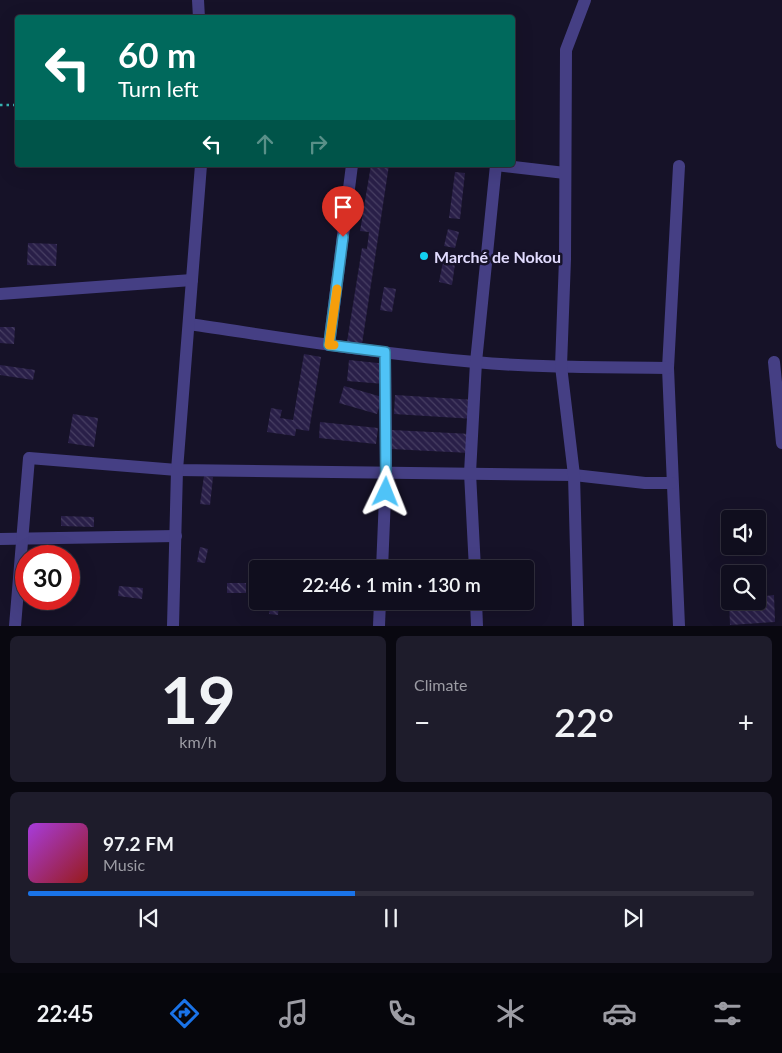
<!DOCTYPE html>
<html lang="en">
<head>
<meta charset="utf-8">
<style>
	:root { --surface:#100e1e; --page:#1e1c2b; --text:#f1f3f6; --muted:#9c9ca4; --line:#302e3c; --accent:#1a73e8 }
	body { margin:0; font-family:Lato,sans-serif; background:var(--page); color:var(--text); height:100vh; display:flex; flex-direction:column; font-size:19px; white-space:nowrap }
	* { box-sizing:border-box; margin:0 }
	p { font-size:16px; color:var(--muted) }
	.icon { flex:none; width:28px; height:28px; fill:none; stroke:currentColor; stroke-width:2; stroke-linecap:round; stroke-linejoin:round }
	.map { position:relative; height:626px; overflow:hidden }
	.details { display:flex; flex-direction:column; gap:10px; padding:10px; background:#090810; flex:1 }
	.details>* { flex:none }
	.banner { position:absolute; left:15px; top:15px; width:500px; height:152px; border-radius:5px; box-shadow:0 5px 20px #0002,0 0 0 1px var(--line); background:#00695c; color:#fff; overflow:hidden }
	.controls { position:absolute; left:721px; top:510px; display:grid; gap:10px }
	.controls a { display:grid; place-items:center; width:45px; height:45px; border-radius:5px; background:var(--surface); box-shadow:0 5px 20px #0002,0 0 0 1px var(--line); font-size:25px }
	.speed { position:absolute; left:15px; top:545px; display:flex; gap:10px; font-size:25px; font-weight:700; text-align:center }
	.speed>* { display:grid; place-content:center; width:65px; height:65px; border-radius:50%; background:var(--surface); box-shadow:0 5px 20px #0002,0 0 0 1px var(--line); line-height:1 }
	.speed .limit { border:8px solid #d22; background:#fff; color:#111 }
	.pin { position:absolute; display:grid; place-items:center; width:42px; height:42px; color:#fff; margin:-51px -21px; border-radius:50% 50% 50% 0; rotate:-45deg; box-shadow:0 0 5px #0007 }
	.pin .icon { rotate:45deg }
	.me { position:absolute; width:55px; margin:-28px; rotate:2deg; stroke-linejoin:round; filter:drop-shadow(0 0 4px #0008) }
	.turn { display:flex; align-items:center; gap:18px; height:105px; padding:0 20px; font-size:22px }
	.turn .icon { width:65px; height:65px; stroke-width:2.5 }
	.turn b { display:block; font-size:35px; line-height:42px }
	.lanes { display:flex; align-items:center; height:48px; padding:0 20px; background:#0003; justify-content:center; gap:25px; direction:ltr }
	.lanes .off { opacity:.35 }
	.big { font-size:38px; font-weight:600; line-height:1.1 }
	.details .card { flex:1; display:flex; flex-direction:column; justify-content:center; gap:8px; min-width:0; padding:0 18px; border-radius:8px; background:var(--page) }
	.details .dial { align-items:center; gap:0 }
	.dial b { font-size:65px; line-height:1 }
	.song { display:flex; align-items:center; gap:15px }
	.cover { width:60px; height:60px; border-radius:8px; background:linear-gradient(135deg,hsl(280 70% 55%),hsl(0 70% 35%)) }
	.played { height:5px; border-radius:2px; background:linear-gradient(90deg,var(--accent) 45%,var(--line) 45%) }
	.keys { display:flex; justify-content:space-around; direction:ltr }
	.heat { display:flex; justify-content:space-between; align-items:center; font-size:28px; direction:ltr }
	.details .tiles { flex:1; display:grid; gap:10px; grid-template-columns:1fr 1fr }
	.card:last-child { grid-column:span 2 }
	.trip { position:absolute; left:249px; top:560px; width:285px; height:50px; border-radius:5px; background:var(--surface); box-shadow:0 5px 20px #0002,0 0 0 1px var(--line); font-weight:600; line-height:50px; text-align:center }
	.dock { display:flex; height:80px; justify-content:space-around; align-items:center; background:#06060c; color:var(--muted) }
	.dock .icon { width:35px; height:35px }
	.dock .selected { color:var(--accent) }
	.dock b { font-size:22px; color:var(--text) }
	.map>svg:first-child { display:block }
</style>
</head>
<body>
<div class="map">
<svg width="782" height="626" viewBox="0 0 782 626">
	<defs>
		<pattern id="building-back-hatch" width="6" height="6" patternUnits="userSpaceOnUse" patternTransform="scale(1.25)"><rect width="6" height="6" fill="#291f48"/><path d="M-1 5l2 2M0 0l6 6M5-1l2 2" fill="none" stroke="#483f63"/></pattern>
	</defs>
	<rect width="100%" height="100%" fill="#161228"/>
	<g fill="url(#building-back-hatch)">
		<polygon points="371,165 389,165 362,344 347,342 362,248 367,249 369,232 360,231"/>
		<polygon points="455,172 465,173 460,219 449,218"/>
		<polygon points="448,229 459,232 455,248 444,246"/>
		<polygon points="28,243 57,244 56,266 27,265"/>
		<polygon points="443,262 455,264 452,285 439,282"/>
		<polygon points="384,287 396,289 392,312 380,310"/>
		<polygon points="0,327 15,327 14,344 0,343"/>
		<polygon points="304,354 321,357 309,431 296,429 295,436 267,432 271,408 282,410 280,418 293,420"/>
		<polygon points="349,360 387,364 385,384 347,381"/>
		<polygon points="0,365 35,370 33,380 0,375"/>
		<polygon points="344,386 382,397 377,414 339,403"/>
		<polygon points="395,395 476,400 475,419 394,414"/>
		<polygon points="73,414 98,418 94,447 68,443"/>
		<polygon points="320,422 378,428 376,444 319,438"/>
		<polygon points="392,430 471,434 470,453 391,449"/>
		<polygon points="204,476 213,477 210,505 200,504"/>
		<polygon points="61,516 94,517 94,527 61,526"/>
		<polygon points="200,547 208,549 205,563 197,562"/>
		<rect x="227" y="583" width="19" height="10"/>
		<polygon points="119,586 143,588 142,599 118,596"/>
		<polygon points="774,595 775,622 730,625 729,601 758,601 758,597"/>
		<polygon points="270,602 279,603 278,615 269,614"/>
	</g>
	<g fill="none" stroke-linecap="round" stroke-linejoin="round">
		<polyline stroke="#37b4b2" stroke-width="2.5" stroke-dasharray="2.5 4" stroke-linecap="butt" points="0,105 18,105"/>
		<g stroke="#453f84" stroke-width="12">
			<polyline points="198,0 199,18"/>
			<polyline points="496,165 565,173"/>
			<polyline points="679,166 668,368 679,626"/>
			<polyline points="0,294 192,280"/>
			<path d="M189 324C284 338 379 354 475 362 539 368 604 367 668 368"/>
			<polyline points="329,345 352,165"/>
			<polyline points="774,362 782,443"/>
			<polyline points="0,539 176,536"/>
			<polyline points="382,569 386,473 385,353"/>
			<polyline points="475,569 470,473 476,362 496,165"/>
			<polyline points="476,601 477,626"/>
			<polyline points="15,626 29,458 177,470 574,475 645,483 672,483"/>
			<polyline points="173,626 177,470 201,165"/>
			<polyline points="379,626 380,601"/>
			<polyline points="578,626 574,475 561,366 565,259 566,50 585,0"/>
		</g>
	</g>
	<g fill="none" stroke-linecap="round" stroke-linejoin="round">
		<defs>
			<polyline id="route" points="343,237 329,345 385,352 386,492"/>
		</defs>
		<use href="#route" stroke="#337fa1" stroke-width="12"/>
		<use href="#route" stroke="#4fc3f7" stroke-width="9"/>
		<polyline stroke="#f59e0b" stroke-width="9" points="334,345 329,345 337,289"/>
	</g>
	<circle fill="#12d0f1" stroke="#161228" stroke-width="2" cx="424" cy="256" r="5"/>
	<g text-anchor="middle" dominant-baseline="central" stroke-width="5" stroke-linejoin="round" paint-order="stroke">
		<g font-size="16" font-weight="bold" fill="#e0dafd" stroke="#161228" text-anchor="start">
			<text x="434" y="256">Marché de Nokou</text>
		</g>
	</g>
</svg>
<div class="controls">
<a><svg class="icon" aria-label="sound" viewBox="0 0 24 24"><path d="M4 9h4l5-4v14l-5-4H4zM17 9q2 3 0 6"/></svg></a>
<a><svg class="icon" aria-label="search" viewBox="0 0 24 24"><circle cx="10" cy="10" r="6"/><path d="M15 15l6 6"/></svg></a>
</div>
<div class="speed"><div class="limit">30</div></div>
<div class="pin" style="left:343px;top:237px;background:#d93025"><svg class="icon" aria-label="arrive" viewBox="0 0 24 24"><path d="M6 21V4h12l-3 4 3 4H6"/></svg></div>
<svg class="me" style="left:386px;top:492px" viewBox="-20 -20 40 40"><path d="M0-17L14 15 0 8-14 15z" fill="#4fc3f7" stroke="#fff" stroke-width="4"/></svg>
<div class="trip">22:46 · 1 min · 130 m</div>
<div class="banner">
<div class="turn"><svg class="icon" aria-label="left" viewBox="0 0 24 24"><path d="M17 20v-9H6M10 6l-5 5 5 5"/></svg><div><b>60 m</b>Turn left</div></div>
<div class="lanes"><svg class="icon" aria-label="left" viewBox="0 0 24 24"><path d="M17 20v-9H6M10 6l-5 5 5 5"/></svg><svg class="icon off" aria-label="ahead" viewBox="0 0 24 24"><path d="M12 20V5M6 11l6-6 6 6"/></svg><svg class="icon off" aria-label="right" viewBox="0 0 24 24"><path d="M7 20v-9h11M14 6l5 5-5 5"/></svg></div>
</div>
</div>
<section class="details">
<div class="tiles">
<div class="card dial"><b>19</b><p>km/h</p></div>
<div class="card"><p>Climate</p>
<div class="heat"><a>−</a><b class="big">22°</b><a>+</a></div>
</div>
<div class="card">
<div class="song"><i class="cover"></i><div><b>97.2 FM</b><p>Music</p></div></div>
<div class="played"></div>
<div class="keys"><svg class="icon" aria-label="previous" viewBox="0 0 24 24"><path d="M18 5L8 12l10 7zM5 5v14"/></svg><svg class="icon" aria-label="pause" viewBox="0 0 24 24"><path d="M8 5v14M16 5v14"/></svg><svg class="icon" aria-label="next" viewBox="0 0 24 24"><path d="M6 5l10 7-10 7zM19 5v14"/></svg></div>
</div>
</div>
</section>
<nav class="dock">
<b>22:45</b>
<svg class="icon selected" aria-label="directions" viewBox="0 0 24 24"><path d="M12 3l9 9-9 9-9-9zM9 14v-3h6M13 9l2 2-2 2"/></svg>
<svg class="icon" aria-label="music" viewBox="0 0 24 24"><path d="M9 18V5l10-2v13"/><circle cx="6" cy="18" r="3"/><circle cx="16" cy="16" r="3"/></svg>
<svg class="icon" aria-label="phone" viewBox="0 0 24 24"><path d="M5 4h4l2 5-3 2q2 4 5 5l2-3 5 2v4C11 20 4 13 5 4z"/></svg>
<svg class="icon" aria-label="climate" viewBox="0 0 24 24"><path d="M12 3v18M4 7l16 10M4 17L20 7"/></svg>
<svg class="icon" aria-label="car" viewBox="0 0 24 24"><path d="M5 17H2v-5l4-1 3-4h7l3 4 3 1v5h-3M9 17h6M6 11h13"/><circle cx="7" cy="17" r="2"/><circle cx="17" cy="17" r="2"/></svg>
<svg class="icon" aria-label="filters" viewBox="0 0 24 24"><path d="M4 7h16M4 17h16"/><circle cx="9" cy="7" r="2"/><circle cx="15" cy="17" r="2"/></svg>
</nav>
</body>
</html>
